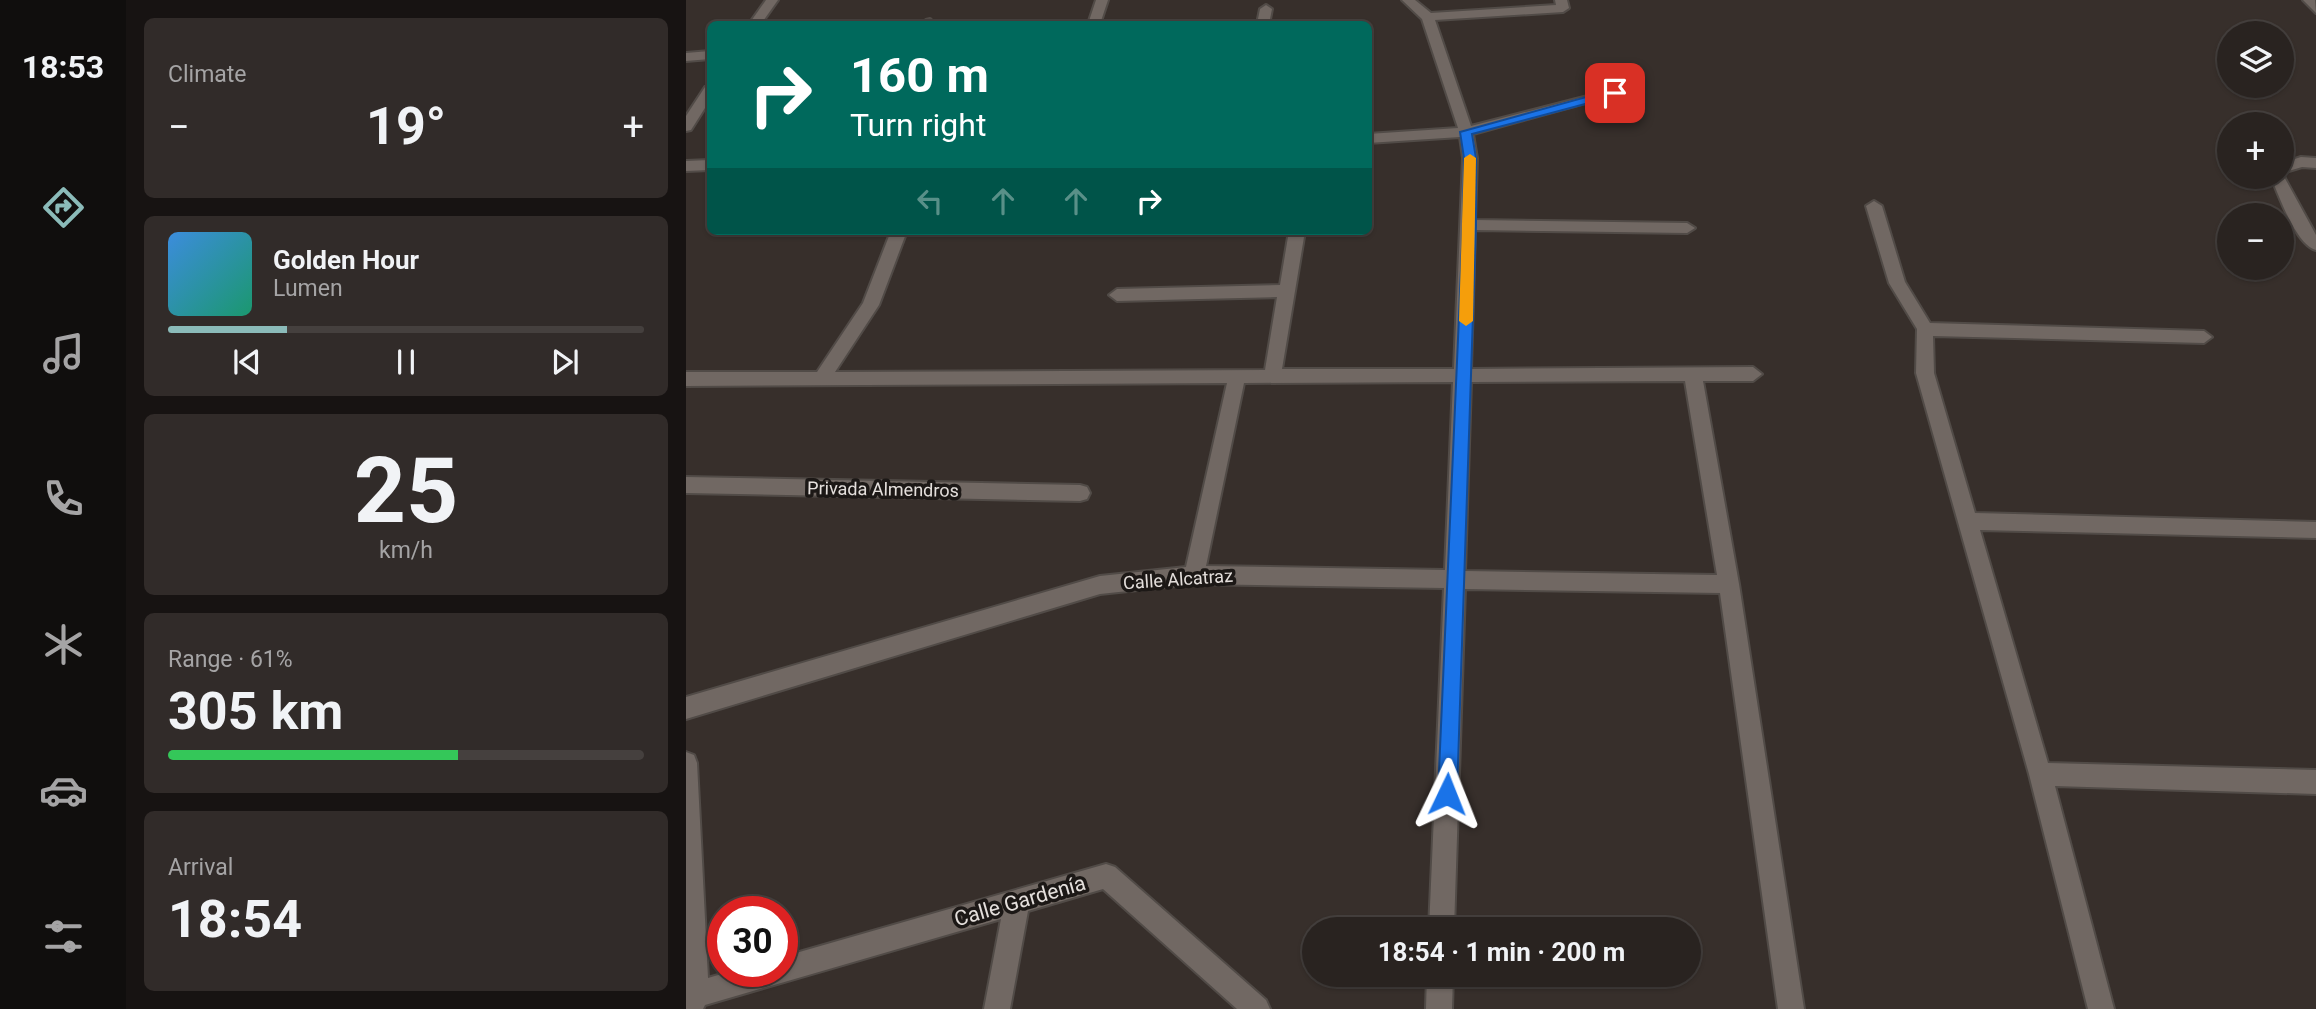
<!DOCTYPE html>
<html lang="en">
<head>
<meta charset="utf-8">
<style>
	:root { --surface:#292320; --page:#312b29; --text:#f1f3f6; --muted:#a5a4a5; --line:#45403e; --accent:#8bbbb9 }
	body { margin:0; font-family:Roboto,sans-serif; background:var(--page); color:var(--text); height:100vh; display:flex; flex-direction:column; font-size:26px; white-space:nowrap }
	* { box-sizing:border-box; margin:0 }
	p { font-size:23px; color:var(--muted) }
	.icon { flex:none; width:38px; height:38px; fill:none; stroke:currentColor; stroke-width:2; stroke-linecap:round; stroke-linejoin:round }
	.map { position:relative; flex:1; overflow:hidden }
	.panel { display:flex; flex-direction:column; gap:18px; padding:18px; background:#171312; width:560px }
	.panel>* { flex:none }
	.top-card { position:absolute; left:21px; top:21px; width:665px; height:214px; border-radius:10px; box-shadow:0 2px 5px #0004,0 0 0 2px var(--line); background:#00695c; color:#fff; overflow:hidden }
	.tools { position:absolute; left:1531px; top:21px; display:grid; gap:14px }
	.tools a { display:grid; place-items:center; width:77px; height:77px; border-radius:50%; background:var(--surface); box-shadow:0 2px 5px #0004,0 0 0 2px var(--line); font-size:35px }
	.speed { position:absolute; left:21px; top:896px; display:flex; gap:14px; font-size:35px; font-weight:700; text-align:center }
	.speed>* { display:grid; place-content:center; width:91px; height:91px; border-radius:50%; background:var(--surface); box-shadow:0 2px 5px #0004,0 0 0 2px var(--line); line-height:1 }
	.speed .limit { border:10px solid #d22; background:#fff; color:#111 }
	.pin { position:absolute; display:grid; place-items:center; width:60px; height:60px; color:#fff; margin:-30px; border-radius:14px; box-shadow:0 4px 10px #0006 }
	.me { position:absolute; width:77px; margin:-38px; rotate:2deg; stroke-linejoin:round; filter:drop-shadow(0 0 5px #0008) }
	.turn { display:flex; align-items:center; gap:24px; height:147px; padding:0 28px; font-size:32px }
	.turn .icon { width:91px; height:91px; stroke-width:2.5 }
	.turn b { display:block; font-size:49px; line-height:60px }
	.lanes { display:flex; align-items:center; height:66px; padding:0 28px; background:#0003; justify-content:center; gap:35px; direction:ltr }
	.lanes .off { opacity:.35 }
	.big { font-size:52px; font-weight:700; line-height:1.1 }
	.panel .tile { flex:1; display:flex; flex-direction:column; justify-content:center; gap:10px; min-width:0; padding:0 24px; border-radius:10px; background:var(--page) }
	.panel .dial { align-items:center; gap:0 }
	.dial b { font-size:91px; line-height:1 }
	.song { display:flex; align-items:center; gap:21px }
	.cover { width:84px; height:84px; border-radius:10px; background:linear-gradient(135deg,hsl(210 70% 55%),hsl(160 70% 35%)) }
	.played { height:7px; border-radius:4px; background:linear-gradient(90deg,var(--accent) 25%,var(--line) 25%) }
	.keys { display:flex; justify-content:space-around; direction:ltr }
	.heat { display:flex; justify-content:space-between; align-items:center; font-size:38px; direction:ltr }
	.charge { height:10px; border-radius:5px; background:linear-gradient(90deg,#34c759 61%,var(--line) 0) }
	.trip { position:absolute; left:616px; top:917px; width:399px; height:70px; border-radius:35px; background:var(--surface); box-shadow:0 2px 5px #0004,0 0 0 2px var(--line); font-weight:700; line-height:70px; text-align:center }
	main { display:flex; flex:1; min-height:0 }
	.tab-bar { display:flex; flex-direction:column; width:126px; justify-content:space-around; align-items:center; background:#100e0d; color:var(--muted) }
	.tab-bar .icon { width:49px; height:49px }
	.tab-bar .selected { color:var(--accent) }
	.tab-bar b { font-size:32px; color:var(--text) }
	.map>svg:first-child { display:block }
</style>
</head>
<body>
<main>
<nav class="tab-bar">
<b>18:53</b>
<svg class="icon selected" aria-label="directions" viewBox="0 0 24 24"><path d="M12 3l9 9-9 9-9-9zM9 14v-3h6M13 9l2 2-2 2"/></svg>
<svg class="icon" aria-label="music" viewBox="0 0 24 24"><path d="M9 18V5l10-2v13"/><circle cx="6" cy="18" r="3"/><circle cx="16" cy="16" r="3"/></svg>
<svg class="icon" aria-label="phone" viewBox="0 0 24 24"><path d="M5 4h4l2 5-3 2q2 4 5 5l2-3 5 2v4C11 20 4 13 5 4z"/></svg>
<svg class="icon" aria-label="climate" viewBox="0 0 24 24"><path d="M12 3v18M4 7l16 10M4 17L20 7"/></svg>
<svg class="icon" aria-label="car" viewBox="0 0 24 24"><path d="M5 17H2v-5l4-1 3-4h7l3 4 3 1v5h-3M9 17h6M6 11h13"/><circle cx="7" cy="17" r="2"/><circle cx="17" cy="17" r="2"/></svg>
<svg class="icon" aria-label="filters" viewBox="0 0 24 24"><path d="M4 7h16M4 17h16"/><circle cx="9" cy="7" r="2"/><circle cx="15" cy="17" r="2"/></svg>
</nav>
<section class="panel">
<div class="tile"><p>Climate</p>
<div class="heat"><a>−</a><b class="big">19°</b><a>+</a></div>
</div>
<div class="tile">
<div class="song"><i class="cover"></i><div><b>Golden Hour</b><p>Lumen</p></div></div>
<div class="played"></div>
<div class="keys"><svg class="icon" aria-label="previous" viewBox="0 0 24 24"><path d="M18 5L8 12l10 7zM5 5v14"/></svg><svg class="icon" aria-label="pause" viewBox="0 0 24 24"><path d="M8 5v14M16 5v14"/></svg><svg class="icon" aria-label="next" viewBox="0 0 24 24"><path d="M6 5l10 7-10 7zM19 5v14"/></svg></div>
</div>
<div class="tile dial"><b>25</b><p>km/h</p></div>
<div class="tile"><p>Range · 61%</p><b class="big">305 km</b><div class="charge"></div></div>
<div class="tile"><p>Arrival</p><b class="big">18:54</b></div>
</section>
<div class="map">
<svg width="1630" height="1009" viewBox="0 0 1630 1009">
	<rect width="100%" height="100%" fill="#372f2b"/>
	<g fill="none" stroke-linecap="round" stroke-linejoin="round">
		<defs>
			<g id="minor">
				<polygon points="80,0 92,0 75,24 63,24"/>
				<polygon points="410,0 422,0 414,24 402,24"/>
				<path d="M716 0H729L745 13 870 5 869 0H881L883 8 877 12 749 20 785 126 929 89 936 93 787 134 791 158 789 220 1001 223 1009 228 1001 233 789 230 785 369 1067 367 1076 374 1067 381H1017L1053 584 1118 1009H1092L1034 593 779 589 768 929H743L758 588 508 584 414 594 0 719V697L414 576 500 567 541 383 0 386V372H131L177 303 205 231H221L193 305 149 372 579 370 591 297 431 301 423 295 431 289 594 285 603 231H619L596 369H768L777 158 774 137 682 143V134L772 128 736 19ZM999 381 1031 575 779 571 785 382ZM767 382 759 570 520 566 558 383Z"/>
				<polygon points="1617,0 1629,0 1630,13"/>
				<polygon points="580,5 586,9 583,24 571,24 574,9"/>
				<polygon points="244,19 249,24 237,24 240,20"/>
				<polygon points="24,51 24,59 0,61 0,53"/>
				<polygon points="24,86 24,100 5,130 0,131 0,116 19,87"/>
				<polygon points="1615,157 1630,158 1630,168 1616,167 1596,173 1596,163"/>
				<polygon points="24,160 24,170 0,171 0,161"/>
				<path d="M1596 173 1630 235V250C1610 245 1593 196 1585 177H1596Z"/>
				<polygon points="1188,201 1196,206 1219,282 1244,323 1518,331 1526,337 1518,343 1247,336 1248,373 1289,513 1630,522 1630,538 1294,530 1362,763 1630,770 1630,794 1369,786 1428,1009 1402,1009 1343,774 1230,373 1231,329 1203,283 1180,206"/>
				<polygon points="0,477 394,485 401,487 404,493 401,499 394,501 0,493"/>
				<polygon points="0,752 8,755 11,763 22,978 46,971 96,971 96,957 420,864 429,867 580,1000 584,1009 551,1009 417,889 342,911 324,1009 298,1009 315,919 19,1005 17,1009 0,1009"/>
				<polygon points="741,975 767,975 766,1009 740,1009"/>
			</g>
		</defs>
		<use href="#minor" stroke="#514b47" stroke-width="4"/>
		<use href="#minor" fill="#716863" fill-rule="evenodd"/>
	</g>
	<polygon fill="#1a73e8" stroke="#114b97" stroke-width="2" points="929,89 935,93 933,95 786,134 790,158 790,225 771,794 768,801 761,804 754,801 752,794 777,225 778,158 774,132"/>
	<polygon fill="#f59e0b" points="784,154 790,158 787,321 780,326 773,321 778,158"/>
	<g text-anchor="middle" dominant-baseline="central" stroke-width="7" stroke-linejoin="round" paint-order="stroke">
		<g font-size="18" fill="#e4dfdc" stroke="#1c1816">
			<text transform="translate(197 489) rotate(1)">Privada Almendros</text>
			<text transform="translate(492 579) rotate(-4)">Calle Alcatraz</text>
		</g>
		<g font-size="21" fill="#e4dfdc" stroke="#1c1816">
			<text transform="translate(334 901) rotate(-16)">Calle Gardenía</text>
		</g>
	</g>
</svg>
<div class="tools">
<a><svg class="icon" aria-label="layers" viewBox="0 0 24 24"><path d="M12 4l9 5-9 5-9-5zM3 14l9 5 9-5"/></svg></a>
<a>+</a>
<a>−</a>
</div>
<div class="speed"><div class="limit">30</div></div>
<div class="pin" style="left:929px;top:93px;background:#d93025"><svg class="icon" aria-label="arrive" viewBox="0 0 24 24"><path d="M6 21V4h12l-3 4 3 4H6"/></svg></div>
<svg class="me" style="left:761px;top:794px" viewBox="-20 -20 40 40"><path d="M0-17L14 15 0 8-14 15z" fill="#1a73e8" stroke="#fff" stroke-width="4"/></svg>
<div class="trip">18:54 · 1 min · 200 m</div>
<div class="top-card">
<div class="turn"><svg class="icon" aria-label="right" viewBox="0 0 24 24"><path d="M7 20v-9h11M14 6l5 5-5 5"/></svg><div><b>160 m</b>Turn right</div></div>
<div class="lanes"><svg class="icon off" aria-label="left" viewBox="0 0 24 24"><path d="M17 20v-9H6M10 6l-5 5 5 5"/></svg><svg class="icon off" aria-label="ahead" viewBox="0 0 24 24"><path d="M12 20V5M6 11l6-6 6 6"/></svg><svg class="icon off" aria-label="ahead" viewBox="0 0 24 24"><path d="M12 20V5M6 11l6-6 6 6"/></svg><svg class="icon" aria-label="right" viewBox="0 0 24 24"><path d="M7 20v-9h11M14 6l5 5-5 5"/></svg></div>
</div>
</div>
</main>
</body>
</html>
